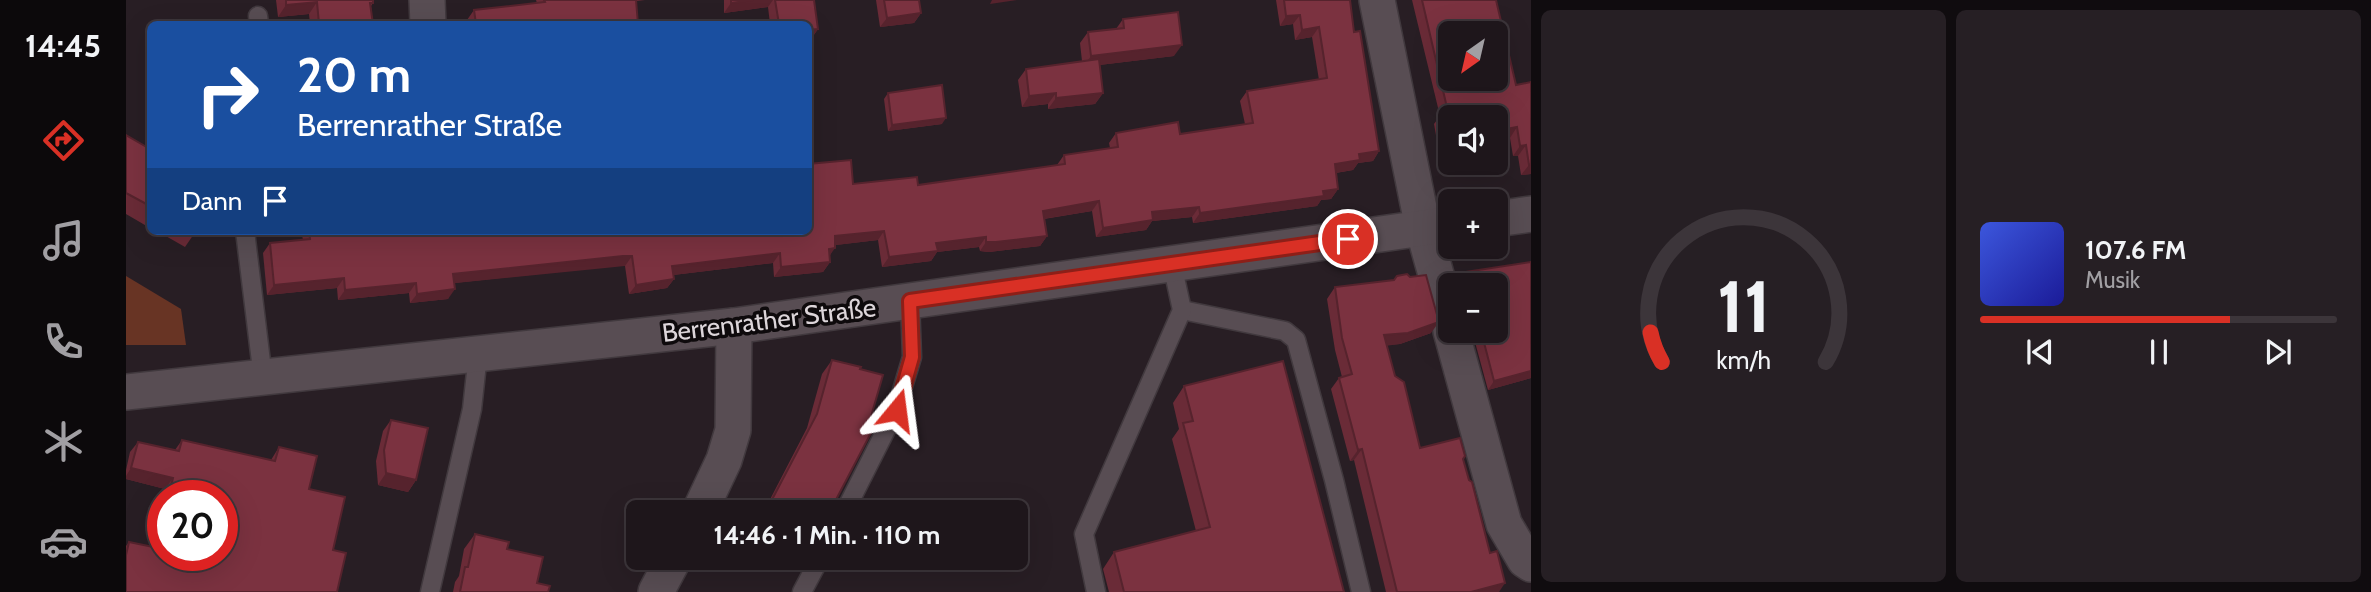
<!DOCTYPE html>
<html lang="de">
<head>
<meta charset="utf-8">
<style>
	:root { --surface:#1e161b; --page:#261f24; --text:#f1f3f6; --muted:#a19fa3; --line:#3c353a; --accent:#d93025 }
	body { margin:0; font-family:Cabin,sans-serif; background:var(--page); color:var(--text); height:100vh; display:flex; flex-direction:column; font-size:26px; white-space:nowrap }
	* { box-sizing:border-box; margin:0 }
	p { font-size:23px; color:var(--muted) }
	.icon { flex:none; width:38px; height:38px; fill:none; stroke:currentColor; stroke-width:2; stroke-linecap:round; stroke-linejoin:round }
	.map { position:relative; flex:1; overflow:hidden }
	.side { display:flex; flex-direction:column; gap:10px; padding:10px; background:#100c0f; width:840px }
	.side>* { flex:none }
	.banner { position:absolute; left:21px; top:21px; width:665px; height:214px; border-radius:10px; box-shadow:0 7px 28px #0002,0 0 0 2px var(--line); background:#1a4fa0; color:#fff; overflow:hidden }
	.needle { width:46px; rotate:214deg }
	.controls { position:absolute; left:1312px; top:21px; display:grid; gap:14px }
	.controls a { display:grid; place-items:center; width:70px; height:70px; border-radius:10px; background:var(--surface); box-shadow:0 7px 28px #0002,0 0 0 2px var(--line); font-size:35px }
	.speed { position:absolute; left:21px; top:480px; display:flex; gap:14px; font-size:35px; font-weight:700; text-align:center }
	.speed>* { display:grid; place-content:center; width:91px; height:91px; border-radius:50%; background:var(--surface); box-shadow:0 7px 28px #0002,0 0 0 2px var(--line); line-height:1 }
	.speed .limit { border:10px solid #d22; background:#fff; color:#111 }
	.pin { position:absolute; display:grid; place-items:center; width:60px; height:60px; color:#fff; margin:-30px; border:4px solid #fff; border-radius:50%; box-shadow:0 2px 7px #0007 }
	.me { position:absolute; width:77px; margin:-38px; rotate:16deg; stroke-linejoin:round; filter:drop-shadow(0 0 5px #0008) }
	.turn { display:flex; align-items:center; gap:24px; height:147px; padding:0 35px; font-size:32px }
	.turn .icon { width:91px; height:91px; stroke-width:2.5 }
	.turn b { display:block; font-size:49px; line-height:60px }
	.then { display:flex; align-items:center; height:66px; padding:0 35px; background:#0003; gap:14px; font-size:26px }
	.side .widget { flex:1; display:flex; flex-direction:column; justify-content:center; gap:10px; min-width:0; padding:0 24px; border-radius:10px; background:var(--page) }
	.side .dial { align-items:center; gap:0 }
	.dial svg { height:182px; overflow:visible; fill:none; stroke:var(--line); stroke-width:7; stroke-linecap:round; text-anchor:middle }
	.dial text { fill:var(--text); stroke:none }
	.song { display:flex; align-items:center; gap:21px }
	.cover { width:84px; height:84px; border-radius:10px; background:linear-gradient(135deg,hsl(230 70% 55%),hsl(240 70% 35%)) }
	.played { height:7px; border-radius:4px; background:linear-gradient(90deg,var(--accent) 70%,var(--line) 70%) }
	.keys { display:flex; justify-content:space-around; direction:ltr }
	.side .tiles { flex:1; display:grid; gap:10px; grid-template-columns:repeat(2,1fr) }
	.trip { position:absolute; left:500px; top:500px; width:402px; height:70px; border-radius:10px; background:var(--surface); box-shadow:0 7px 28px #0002,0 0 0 2px var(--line); font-weight:800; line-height:70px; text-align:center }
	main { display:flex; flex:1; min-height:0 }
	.tab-bar { display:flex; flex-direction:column; width:126px; justify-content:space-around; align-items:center; background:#0c090b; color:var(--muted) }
	.tab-bar .icon { width:49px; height:49px }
	.tab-bar .active { color:var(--accent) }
	.tab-bar b { font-size:32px; color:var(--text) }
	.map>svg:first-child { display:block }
</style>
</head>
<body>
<main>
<nav class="tab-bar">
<b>14:45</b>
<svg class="icon active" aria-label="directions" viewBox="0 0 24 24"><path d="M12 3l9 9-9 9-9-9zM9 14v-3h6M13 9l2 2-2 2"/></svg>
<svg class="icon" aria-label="music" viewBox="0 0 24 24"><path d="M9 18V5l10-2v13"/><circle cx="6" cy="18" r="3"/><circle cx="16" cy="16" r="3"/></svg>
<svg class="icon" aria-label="phone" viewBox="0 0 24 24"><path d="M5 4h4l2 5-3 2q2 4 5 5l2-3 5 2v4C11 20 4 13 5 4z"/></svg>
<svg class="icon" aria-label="climate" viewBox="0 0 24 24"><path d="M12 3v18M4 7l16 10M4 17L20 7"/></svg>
<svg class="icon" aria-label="car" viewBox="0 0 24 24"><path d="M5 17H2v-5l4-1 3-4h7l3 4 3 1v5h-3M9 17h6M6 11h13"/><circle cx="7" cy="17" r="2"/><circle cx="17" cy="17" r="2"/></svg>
</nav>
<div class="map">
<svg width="1405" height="592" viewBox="0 0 1405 592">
	<rect width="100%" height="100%" fill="#281e24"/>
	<polygon fill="#683424" points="0,276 55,309 60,345 0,345"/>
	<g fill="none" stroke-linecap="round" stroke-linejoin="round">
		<defs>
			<g id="lane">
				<polyline points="132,16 133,24"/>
				<polyline points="119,231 137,378"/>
				<polyline points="1056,310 1159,331 1170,340 1208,480 1235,592"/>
				<polyline points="718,513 770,410 786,357 784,301"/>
				<polyline points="304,592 346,409 352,354"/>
				<polyline points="676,592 694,558"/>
				<polyline points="970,592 958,534 1056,310 1046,264"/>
			</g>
			<g id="street">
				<polyline points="301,0 302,24"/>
				<polyline points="1251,0 1297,228 1325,328"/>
				<polyline points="1370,219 1405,214"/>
				<polyline points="1325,331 1378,524 1399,560 1405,564"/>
				<polyline points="0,392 608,326 1325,224"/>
				<polyline points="573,513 598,460 607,430 608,326"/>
				<polyline points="530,592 548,558"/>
			</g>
		</defs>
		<use href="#lane" stroke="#41393e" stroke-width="21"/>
		<use href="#street" stroke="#41393e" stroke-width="38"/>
		<use href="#lane" stroke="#584d53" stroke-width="18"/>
		<use href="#street" stroke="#584d53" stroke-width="35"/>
	</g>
	<g fill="#6a2b37">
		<polygon points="150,0 247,0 247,3 245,6 247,24 184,24 183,14 152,17"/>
		<polygon points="410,0 519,0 510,1 512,24 342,24 341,20 348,10 411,3"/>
		<polygon points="598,0 688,0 692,29 685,39 682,24 644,24 642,7 598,13"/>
		<polygon points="750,0 793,0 795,13 788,23 754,27"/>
		<polygon points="1150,0 1224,0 1228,32 1253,151 1247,161 1232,163 1227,170 1210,173 1212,189 1205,199 1195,200 1191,206 1067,223 1066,217 1026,221 1020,230 970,237 966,211 918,219 921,236 914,246 863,252 854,251 853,247 811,252 805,261 756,267 752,240 709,245 703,257 704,262 697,272 648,277 647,263 547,275 548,279 541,288 503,294 499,266 490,266 328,283 322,299 284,303 283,293 212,300 211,288 141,295 137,253 144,243 177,240 176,235 179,231 270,231 270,234 682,231 727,184 792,185 931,165 938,155 984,148 983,143 990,133 1054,134 1119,124 1114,101 1121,91 1193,80 1186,37 1169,40 1167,24 1154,26"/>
		<polygon points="1286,0 1370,0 1390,85 1405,174 1395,175 1392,156 1387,156 1384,138 1370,140 1370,117 1325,117 1325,149 1313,152 1308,124 1314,116"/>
		<polygon points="997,19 1048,56 973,65 977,93 969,104 922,109 922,104 896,107 892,80 900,69 956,61 954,43 962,32 990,29"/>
		<polygon points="762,93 816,124 762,131 758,99"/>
		<polygon points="0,135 24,149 24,228 0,214"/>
		<polygon points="31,231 70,231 59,247"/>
		<polygon points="1405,262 1405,378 1362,390 1346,331 1370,331 1370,285 1334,285 1333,281 1339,272"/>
		<polygon points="1209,287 1305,333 1274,344 1261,345 1269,376 1294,448 1337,459 1373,592 1260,592 1228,460 1224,461 1205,389 1213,378 1216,377 1209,350 1201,299"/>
		<polygon points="706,360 734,369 742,427 703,513 637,513 681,428 696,374"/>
		<polygon points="1058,386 1218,592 983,592 977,569 988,552 1070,531 1046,439 1053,429 1047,403"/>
		<polygon points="265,420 290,480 282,492 252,485 250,461 257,431"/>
		<polygon points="56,440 145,460 153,447 191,456 183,489 219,497 207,550 220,553 211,592 0,592 0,546 3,542 37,549 37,555 96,555 96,495 38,495 39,489 0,479 0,470 4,452 12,442 49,450"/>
		<polygon points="349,534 381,549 411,583 422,592 327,592 329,582 333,576 338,549"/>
		<polygon points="653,558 677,558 671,568"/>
	</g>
	<g fill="#56232d">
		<polygon points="627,0 647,0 642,7 598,13 605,3"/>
		<polygon points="866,0 891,0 864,4"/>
		<polygon points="191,2 183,14 152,17 160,5"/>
		<polygon points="795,13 788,23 754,27 761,18"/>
		<polygon points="1174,15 1167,24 1154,26 1160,16"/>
		<polygon points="1193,27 1186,37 1169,40 1176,30"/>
		<polygon points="692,29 685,39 682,39 682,30"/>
		<polygon points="1056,45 1048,56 957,67 965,56"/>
		<polygon points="930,93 922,104 896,107 903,96"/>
		<polygon points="977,93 969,104 922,109 930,98"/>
		<polygon points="820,118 816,124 762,131 766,125"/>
		<polygon points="1391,127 1384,138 1370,140 1370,131"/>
		<polygon points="1325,140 1325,149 1313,152 1321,141"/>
		<polygon points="1400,145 1392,156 1387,156 1394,146"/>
		<polygon points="1253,151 1247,161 1232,163 1227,170 1202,174 1209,164 1233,154"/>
		<polygon points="1405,164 1405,174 1395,175 1403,165"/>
		<polygon points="1212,189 1205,199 1195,200 1191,206 1067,223 1074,213"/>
		<polygon points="973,201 966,211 910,220 917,211"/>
		<polygon points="1073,207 1066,217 1026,221 1020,230 970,237 977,228 1026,212"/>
		<polygon points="758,231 752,240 702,246 709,236"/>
		<polygon points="921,236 914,246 863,252 854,251 860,242"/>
		<polygon points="860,237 853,247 811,252 805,261 756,267 763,257 810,243"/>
		<polygon points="709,248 702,258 703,249"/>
		<polygon points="654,253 647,263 539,276 546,266"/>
		<polygon points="497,256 506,256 499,266 320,284 327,274"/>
		<polygon points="704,262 697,272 648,277 655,267"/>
		<polygon points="218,278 211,288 141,295 148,285"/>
		<polygon points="548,279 541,288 503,294 510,285"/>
		<polygon points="290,283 283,293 212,300 219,290"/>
		<polygon points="329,289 322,299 284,303 291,294"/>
		<polygon points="1313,322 1305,333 1274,344 1251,347 1258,335"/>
		<polygon points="1405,371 1405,378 1362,390 1368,381"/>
		<polygon points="1236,449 1228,460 1224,461 1232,450"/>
		<polygon points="5,468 47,478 39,489 0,479 0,476"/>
		<polygon points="260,473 290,480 282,492 252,485"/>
		<polygon points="44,490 69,495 40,495"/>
		<polygon points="1379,583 1373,592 1345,592"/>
	</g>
	<g fill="#7b3240" stroke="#56232d" stroke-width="2" fill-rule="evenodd">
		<polygon points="160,0 247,0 247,3 244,3 247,24 193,24 191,2 160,5"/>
		<polygon points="418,0 510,0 512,24 350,24 348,10 419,2"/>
		<polygon points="605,0 627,0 605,3"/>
		<polygon points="649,0 688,0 692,29 682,30 682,24 653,24"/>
		<polygon points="758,0 793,0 795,13 761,18"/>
		<polygon points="1158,0 1224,0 1228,32 1234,31 1253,151 1233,154 1234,160 1209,164 1212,189 1197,191 1198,196 1074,213 1073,207 1026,212 1027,220 977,228 973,201 917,211 921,236 870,242 860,242 860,237 810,243 812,251 763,257 758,231 709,236 709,248 703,249 704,262 655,267 654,253 546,266 548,279 510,285 506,256 497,256 327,274 329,289 291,294 290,283 219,290 218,278 148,285 144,243 184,239 183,231 270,231 270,234 299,231 682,231 682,164 725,160 727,184 791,177 792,185 939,164 938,155 992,147 990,133 1052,122 1054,134 1127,123 1121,91 1201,78 1193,27 1176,30 1174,15 1160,16"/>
		<path d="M1296 0H1370L1390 85 1405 82V164L1403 165 1400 145 1394 146 1391 127 1370 131V117H1325V140L1321 141 1316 113 1322 112ZM1325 33H1370V79H1325Z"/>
		<polygon points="1052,12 1056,45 965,56 962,32 998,28 997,19"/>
		<polygon points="973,59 977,93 930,98 930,93 903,96 900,69"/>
		<polygon points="816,85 820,118 766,125 762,93"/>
		<polygon points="0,135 24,149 24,206 0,193"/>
		<polygon points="1405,262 1405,371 1368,381 1355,331 1370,331 1370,285 1343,285 1339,272"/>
		<polygon points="1281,274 1284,277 1300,275 1313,322 1282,333 1258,335 1269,376 1278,382 1294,448 1334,438 1339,456 1337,459 1343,480 1346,482 1364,553 1371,551 1379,583 1345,592 1271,592 1236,449 1232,450 1213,378 1226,374 1216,338 1209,287 1268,280 1271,276"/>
		<polygon points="706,360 735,367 734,369 757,375 742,427 747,429 703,513 639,513 691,414"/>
		<polygon points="1157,361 1218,592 998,592 988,552 1084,527 1057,423 1067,421 1058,386"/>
		<polygon points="265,420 302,428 290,480 260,473 258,450"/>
		<polygon points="56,440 149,461 153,447 191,456 183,489 219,497 207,550 220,553 211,592 0,592 0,555 3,542 37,549 37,555 96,555 96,495 69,495 44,490 47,478 5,468 12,442 53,451"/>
		<polygon points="349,534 383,542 381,549 417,557 411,583 424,586 422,592 334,592 339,567 342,567"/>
	</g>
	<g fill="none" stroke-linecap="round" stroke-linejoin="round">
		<defs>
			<polyline id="route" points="771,410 786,357 784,301 1222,239"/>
		</defs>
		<use href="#route" stroke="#8d1f18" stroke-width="18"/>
		<use href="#route" stroke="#d93025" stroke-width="12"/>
	</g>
	<g text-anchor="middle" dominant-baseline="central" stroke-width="7" stroke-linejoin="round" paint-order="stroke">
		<g font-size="26" fill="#dcd5d9" stroke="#0e0a0c">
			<text transform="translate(643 320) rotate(-7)">Berrenrather Straße</text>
		</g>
	</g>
</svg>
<div class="controls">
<a><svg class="needle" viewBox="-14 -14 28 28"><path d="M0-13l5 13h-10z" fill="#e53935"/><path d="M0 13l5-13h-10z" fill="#a19fa3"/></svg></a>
<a><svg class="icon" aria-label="sound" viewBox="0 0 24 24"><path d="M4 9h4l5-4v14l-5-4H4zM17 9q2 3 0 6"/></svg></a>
<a>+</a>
<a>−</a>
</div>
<div class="speed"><div class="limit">20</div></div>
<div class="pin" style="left:1222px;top:239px;background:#d93025"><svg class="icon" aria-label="arrive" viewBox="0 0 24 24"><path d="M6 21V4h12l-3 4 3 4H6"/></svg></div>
<svg class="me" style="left:771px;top:410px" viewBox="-20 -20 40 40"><path d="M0-17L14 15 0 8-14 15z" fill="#d93025" stroke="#fff" stroke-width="4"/></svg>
<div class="trip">14:46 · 1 Min. · 110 m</div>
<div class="banner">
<div class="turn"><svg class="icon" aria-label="right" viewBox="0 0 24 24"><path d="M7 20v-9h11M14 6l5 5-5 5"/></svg><div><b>20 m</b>Berrenrather Straße</div></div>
<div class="then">Dann<svg class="icon" aria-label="arrive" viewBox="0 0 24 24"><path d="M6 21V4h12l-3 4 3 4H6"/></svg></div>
</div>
</div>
<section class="side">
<div class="tiles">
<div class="widget dial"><svg viewBox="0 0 100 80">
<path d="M14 69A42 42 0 1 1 86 69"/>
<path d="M14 69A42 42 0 0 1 9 56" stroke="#d93025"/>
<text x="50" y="56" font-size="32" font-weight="700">11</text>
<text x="50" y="72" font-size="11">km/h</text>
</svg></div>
<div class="widget">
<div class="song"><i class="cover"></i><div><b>107.6 FM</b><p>Musik</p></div></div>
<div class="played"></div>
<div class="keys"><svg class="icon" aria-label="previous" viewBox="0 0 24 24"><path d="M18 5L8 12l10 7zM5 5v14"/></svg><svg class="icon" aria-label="pause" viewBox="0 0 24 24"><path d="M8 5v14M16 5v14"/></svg><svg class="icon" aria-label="next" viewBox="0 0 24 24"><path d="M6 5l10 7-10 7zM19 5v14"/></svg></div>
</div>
</div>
</section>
</main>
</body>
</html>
